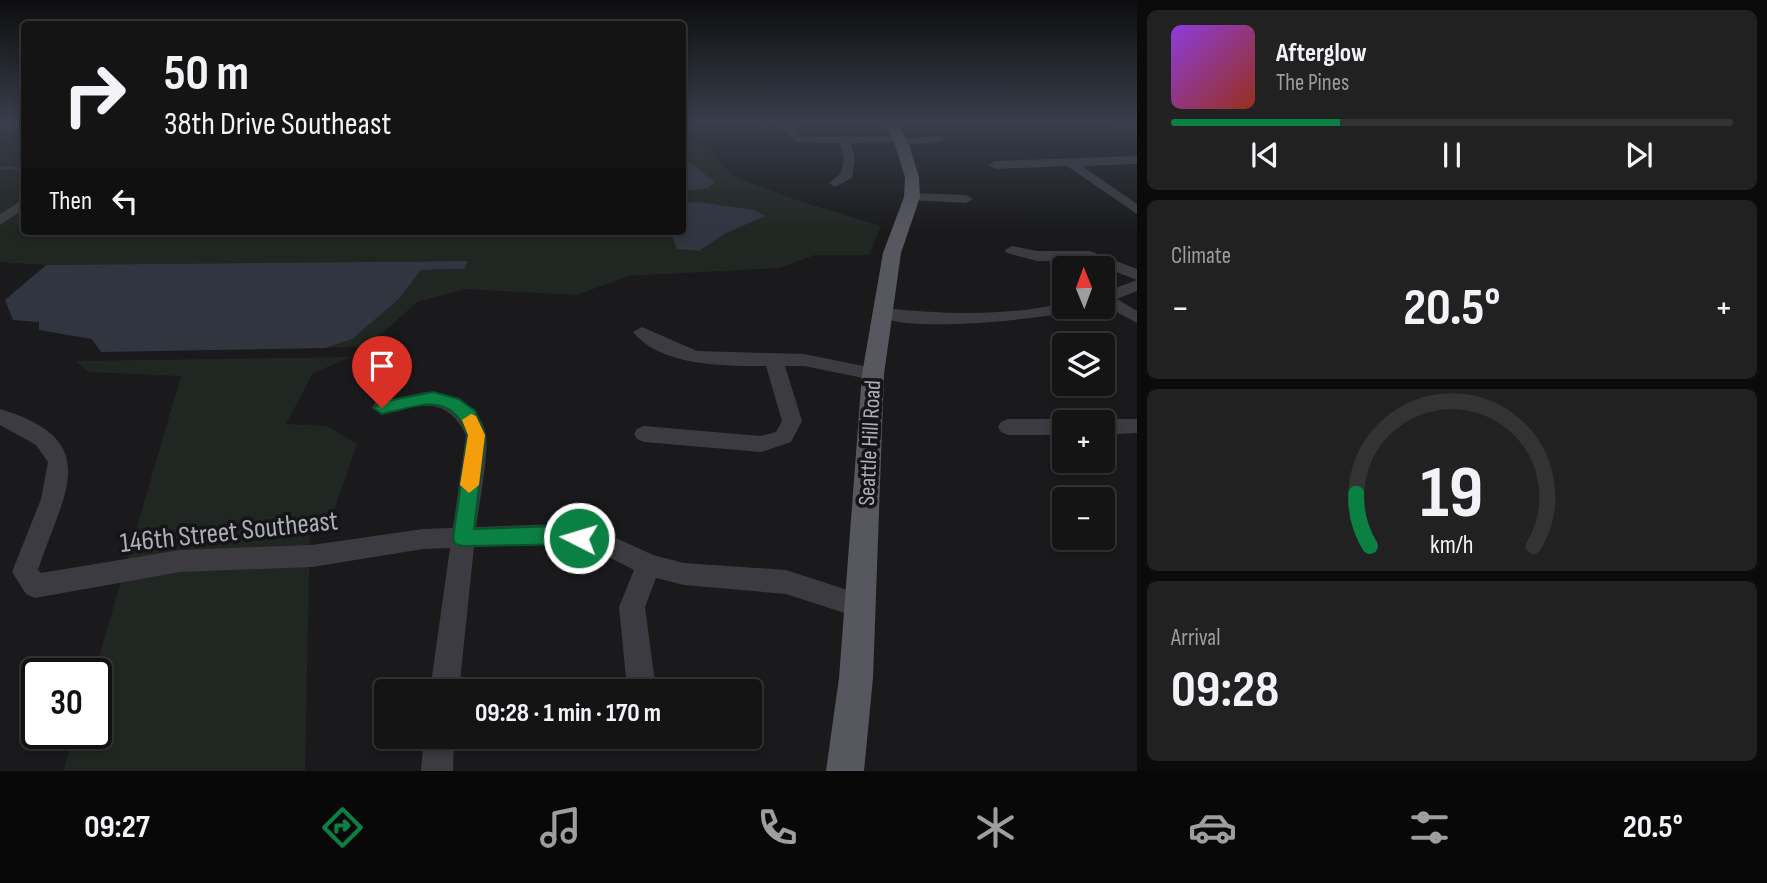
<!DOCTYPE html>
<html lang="en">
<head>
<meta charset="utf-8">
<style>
	:root { --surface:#141415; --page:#212122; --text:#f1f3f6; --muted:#9d9ea0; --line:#333334; --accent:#0b8043 }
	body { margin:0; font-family:"Sofia Sans Condensed",sans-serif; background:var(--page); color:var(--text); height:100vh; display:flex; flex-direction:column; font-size:26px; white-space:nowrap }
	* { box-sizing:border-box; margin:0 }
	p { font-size:23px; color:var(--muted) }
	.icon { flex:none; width:38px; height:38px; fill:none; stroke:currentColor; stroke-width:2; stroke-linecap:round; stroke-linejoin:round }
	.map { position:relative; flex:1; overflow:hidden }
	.side { display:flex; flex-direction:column; gap:10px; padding:10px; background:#0b0b0c; width:630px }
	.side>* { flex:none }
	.guide { position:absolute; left:21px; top:21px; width:665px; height:214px; border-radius:7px; box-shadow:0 4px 10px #0003,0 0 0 2px var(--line); background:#141415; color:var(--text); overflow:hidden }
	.needle { width:46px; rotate:359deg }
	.buttons { position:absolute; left:1052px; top:256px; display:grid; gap:14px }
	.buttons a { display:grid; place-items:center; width:63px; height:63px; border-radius:7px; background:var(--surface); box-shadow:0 4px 10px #0003,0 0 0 2px var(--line); font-size:35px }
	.speed { position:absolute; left:21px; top:658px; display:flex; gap:14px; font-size:35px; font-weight:700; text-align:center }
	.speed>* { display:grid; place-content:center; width:91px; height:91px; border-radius:50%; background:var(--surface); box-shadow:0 4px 10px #0003,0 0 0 2px var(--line); line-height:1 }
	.speed .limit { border:4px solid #111; border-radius:10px; background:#fff; color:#111 }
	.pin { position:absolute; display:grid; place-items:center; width:60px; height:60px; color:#fff; margin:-72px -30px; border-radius:50% 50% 50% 0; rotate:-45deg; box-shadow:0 0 7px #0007 }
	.pin .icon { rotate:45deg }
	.me { position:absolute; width:77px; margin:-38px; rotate:275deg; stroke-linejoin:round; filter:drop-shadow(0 0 5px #0008) }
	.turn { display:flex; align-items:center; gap:24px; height:147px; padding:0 28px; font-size:32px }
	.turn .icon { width:91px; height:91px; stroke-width:2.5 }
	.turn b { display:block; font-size:49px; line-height:60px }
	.then { display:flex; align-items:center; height:66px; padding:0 28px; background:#0003; gap:14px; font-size:26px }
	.big { font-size:52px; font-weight:700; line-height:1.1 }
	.side .tile { flex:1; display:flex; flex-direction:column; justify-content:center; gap:10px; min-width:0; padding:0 24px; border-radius:10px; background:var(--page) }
	.side .dial { align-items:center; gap:0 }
	.dial svg { height:182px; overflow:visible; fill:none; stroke:var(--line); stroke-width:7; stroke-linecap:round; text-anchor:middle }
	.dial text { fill:var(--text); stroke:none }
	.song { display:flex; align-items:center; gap:21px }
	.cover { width:84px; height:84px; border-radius:10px; background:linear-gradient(135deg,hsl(270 70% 55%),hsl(10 70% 35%)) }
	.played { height:7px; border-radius:4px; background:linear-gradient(90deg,var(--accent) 30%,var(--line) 30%) }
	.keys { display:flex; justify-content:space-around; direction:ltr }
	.heat { display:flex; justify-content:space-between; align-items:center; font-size:38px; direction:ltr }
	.trip { position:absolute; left:374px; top:679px; width:388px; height:70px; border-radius:7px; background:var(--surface); box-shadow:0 4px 10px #0003,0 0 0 2px var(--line); font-weight:700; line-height:70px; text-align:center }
	.dock { display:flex; height:112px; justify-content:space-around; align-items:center; background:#080808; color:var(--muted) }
	.dock .icon { width:49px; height:49px }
	.dock .current { color:var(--accent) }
	.dock b { font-size:32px; color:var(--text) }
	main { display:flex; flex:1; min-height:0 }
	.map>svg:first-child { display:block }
</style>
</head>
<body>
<main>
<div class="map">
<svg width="1137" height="771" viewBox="0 0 1137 771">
	<rect width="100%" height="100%" fill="#1a1a1c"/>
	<g fill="#202722">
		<polygon points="0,123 24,123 24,231 682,231 683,141 701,145 735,177 799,201 881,226 869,255 815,255 779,268 628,276 577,295 465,289 417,302 368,346 325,348 352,338 399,299 421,270 463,269 467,261 46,265 0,262"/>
		<polygon points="351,357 313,373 286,424 327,426 357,444 330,522 310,526 305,771 63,771 75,733 96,733 94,674 181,376 89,372 76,361"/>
	</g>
	<g fill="#303540">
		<polygon points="683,157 715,182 708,188 683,191"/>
		<polygon points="698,202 754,210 765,216 724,234 699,251 677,249 670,231 682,231 683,203"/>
		<polygon points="468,261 464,269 421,270 399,299 352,339 325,348 101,352 92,339 39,330 39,322 13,320 5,300 46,265"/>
	</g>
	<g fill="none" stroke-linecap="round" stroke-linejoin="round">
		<polyline stroke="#303540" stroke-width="2.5" points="0,168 24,168"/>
		<g fill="#3b3b41" fill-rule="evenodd">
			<polygon points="776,123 788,123 803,137 900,136 905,138 940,136 946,139 940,142 901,145 896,142 851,143 855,159 852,178 835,187 829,183 841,173 844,159 840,143 796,142"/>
			<polygon points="1102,123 1137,125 1137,131"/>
			<polygon points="1137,156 1137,164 1082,166 1137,204 1137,214 1067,166 995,169 989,165 995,161"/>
			<polygon points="912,193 966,195 973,199 966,203 907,200 907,194"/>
			<polygon points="24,199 24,209 0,225 0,214"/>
			<polygon points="1012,246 1037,251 1090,251 1137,269 1137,280 1088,261 1037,261 1007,253 1005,250"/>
			<polygon points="1137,280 1137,291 1117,299 1137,311 1137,323 1102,304 1102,293"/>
			<path d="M1064 303V306H1083L1081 310C1048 318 896 336 875 313L883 308C943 314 1004 317 1064 303Z"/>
			<path d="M642 327 697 351 804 354 873 368 882 374 873 380 804 366H785L802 421 791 442 761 452 644 442 637 439 634 434 637 429 644 426 761 436 776 432 782 421 766 366C726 366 661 367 633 332Z"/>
			<path d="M425 392C451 393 481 406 486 435 489 450 479 507 476 527L556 524 603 532 653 555 684 563 786 570 869 597 873 606 869 615 860 618 786 594 684 585 656 578 645 607 654 675 662 691H631L626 678 619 607 634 570 599 552 556 544 474 547 459 691H430L450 548 423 549 312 567 180 572 35 598 26 594 12 572 41 499 48 462 36 445 0 425V409C107 441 62 495 38 570L41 573 180 550 312 545 423 529 453 528 466 435C446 394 418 405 382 415L372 408 375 403Z"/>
			<polygon points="1008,419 1064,419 1071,422 1064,422 1064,435 1008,435 1001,432 998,427 1001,422"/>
			<polygon points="1102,419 1137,419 1137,433 1102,435 1102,422 1095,422"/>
			<polygon points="424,737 454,737 453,771 421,771"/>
		</g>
		<polygon fill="#57575f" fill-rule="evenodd" points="884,123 897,123 907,139 919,177 920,197 901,253 884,374 873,678 864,771 826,771 839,678 862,374 883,253 904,197 905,177 893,139"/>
	</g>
	<linearGradient id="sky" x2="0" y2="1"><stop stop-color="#0e0e0f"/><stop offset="0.53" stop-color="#383e4b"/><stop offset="1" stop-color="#383e4b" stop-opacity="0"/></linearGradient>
	<rect width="1137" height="231" fill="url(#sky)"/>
	<path fill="#0b8043" stroke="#07532c" stroke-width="2" d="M433 392 459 399 475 411 485 435 474 529 556 526 587 532 589 538 587 544 463 546 455 544 453 538 468 435C451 390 418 406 382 414L374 408 382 402Z"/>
	<polygon fill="#f59e0b" points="471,414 476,416 485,435 479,485 469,493 460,485 468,435 462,420"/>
	<g text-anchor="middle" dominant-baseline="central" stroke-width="7" stroke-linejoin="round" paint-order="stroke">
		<g font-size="23" fill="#adaebb" stroke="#151517">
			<text transform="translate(870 443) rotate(-87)">Seattle Hill Road</text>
		</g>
		<g font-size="28" fill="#adaebb" stroke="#151517">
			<text transform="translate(229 532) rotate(-6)">146th Street Southeast</text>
		</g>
	</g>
</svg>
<div class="buttons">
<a><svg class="needle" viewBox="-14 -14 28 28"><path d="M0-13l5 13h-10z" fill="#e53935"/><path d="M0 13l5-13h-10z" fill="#9d9ea0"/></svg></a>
<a><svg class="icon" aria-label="layers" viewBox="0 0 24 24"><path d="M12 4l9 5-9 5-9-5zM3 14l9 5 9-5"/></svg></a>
<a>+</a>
<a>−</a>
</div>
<div class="speed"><div class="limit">30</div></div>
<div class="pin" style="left:382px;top:408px;background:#d93025"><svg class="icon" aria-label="arrive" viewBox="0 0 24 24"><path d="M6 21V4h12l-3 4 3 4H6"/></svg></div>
<svg class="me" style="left:579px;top:538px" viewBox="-20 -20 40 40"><circle r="17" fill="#0b8043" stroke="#fff" stroke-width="3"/><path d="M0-11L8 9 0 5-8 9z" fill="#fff"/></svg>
<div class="trip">09:28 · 1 min · 170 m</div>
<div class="guide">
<div class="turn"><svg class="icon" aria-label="right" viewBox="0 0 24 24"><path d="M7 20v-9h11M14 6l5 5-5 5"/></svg><div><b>50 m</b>38th Drive Southeast</div></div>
<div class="then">Then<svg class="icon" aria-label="left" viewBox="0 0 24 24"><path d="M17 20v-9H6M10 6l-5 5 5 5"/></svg></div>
</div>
</div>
<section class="side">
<div class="tile">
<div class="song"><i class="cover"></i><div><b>Afterglow</b><p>The Pines</p></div></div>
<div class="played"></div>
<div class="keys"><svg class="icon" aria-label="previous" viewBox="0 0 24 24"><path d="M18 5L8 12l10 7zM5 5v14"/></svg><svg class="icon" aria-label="pause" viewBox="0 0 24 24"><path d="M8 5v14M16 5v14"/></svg><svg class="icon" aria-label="next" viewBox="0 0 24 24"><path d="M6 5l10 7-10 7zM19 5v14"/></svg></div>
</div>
<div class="tile"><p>Climate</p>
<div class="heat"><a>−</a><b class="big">20.5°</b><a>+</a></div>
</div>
<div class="tile dial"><svg viewBox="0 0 100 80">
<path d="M14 69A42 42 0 1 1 86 69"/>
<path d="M14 69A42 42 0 0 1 8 46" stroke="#0b8043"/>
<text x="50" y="56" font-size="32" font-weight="700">19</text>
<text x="50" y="72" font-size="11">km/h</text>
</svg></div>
<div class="tile"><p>Arrival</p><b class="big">09:28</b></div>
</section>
</main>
<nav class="dock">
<b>09:27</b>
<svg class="icon current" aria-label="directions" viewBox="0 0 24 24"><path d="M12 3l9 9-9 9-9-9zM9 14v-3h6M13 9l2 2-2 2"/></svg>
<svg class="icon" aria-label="music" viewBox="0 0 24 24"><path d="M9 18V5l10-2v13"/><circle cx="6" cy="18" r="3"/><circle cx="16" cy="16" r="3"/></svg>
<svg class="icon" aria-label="phone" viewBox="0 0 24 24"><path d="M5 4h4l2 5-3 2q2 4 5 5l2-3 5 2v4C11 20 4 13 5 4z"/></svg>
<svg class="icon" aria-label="climate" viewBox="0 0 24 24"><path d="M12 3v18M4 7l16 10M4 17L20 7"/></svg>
<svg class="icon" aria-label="car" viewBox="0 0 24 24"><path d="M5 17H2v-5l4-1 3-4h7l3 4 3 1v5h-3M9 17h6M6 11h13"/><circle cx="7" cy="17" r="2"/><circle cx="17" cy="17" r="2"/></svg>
<svg class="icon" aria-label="filters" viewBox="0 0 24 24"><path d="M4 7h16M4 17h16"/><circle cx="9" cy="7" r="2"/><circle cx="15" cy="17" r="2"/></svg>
<b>20.5°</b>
</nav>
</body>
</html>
